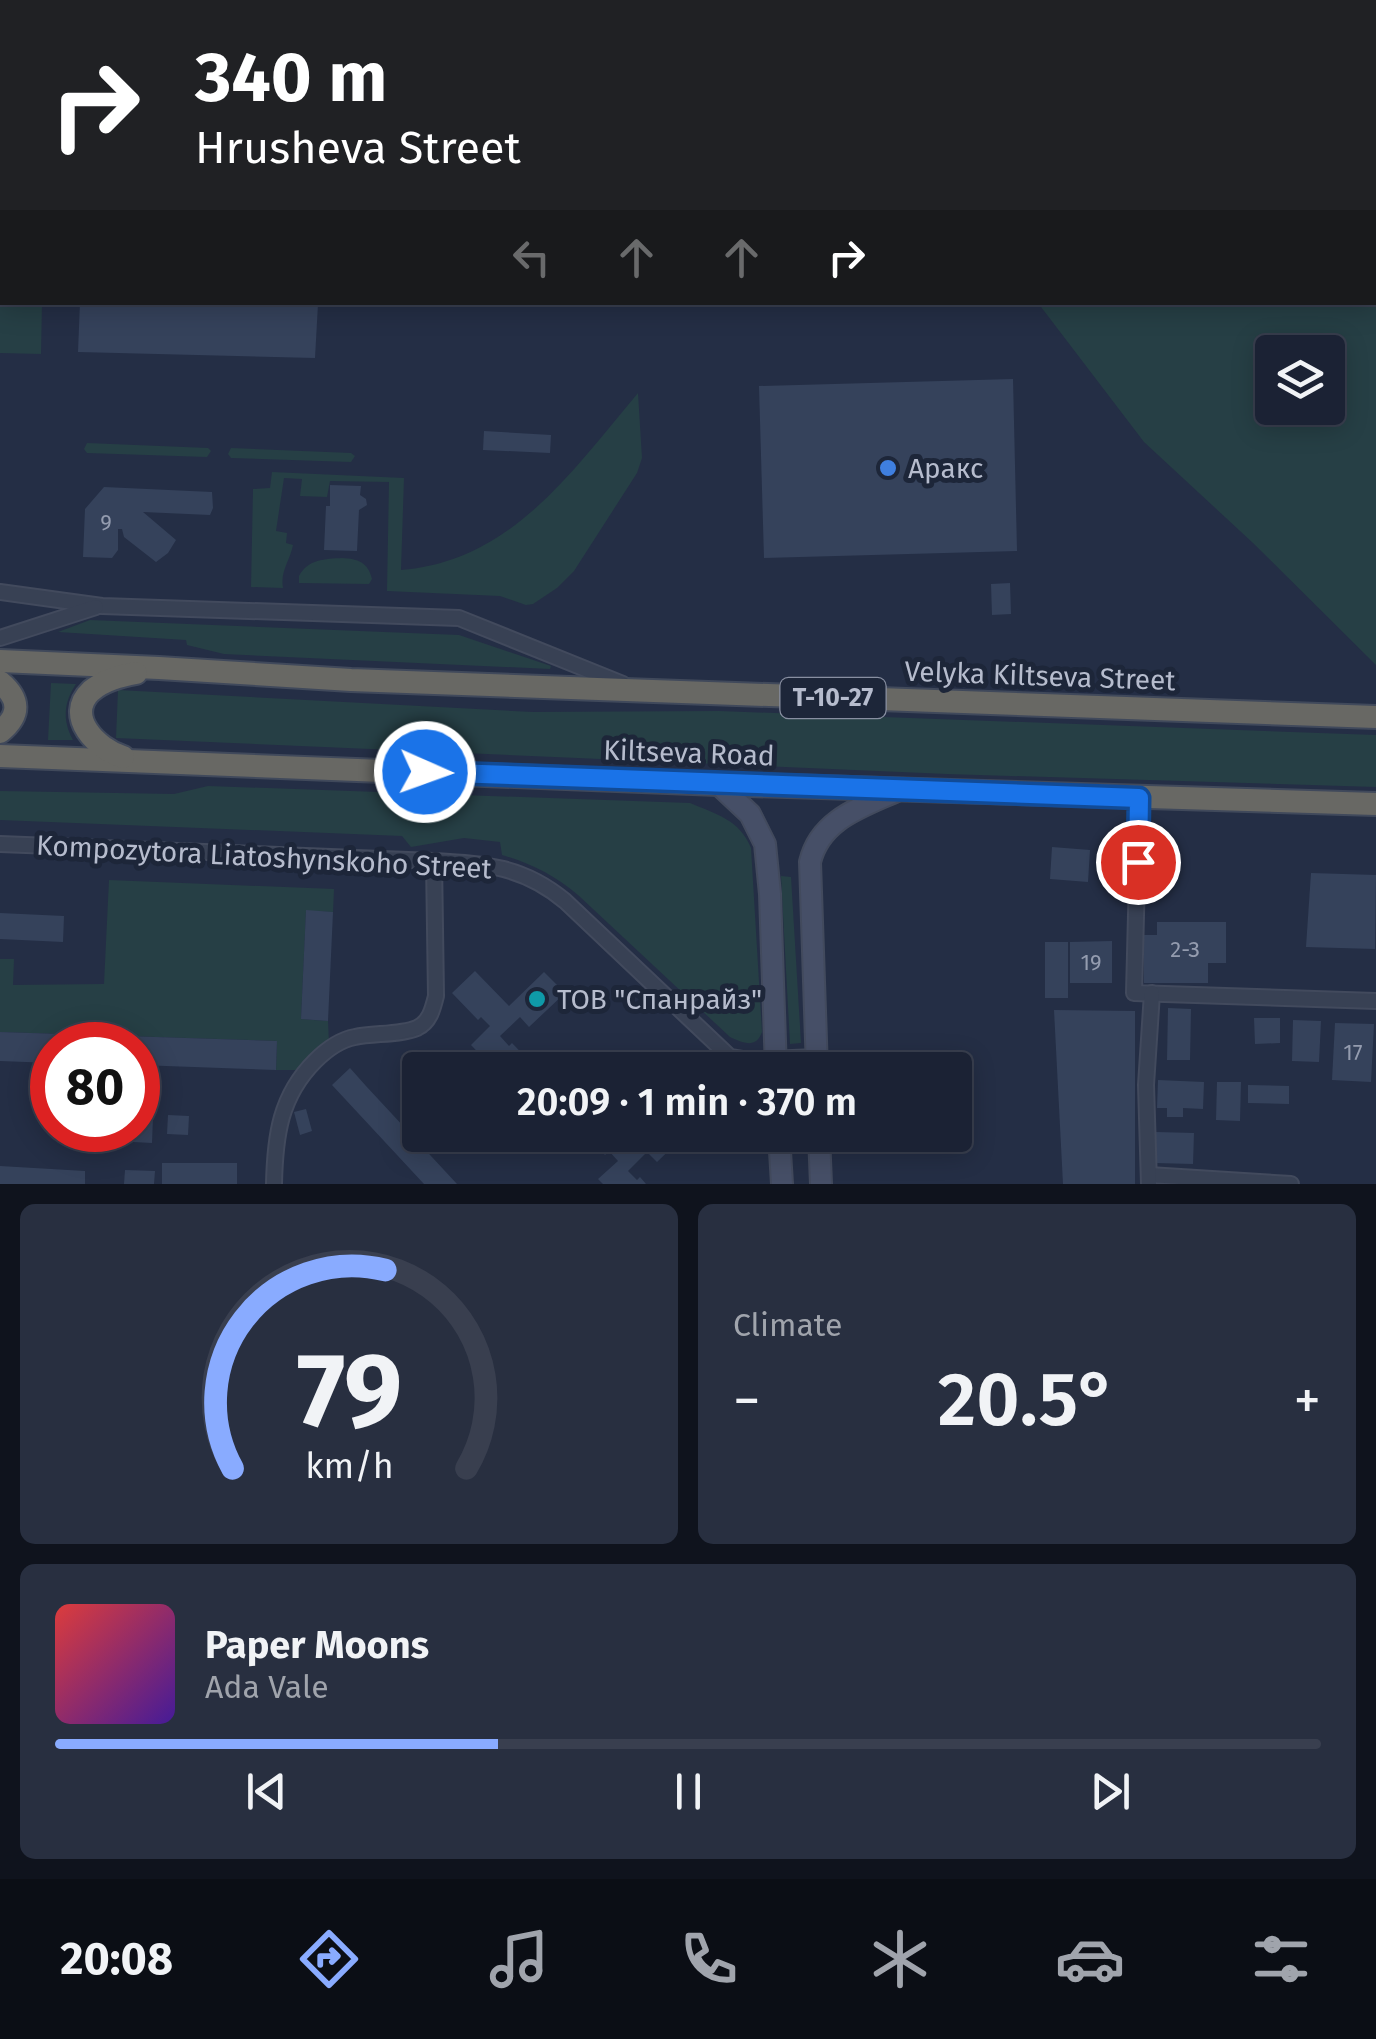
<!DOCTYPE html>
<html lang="en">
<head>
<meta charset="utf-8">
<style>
	:root { --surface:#1b2234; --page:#282f40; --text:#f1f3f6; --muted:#a0a4ac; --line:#393f4f; --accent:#89abff }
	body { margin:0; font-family:"Fira Sans",sans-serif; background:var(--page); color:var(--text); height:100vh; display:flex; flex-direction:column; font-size:38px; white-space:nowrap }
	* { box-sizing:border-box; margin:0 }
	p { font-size:32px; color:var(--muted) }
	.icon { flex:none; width:55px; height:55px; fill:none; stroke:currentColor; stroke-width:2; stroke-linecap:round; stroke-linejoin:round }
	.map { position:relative; height:1184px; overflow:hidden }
	.drawer { display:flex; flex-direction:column; gap:20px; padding:20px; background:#0f131d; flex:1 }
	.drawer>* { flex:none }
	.top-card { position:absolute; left:0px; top:0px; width:1378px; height:305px; box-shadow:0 5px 25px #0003,0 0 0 2px var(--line); background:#202124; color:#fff; overflow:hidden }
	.fabs { position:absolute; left:1255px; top:335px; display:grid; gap:20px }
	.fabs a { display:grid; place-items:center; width:90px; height:90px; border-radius:10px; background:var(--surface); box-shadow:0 5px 25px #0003,0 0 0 2px var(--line); font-size:50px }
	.speed { position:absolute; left:30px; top:1022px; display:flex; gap:20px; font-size:50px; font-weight:700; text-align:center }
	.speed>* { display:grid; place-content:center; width:130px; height:130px; border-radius:50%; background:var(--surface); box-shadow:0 5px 25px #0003,0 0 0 2px var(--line); line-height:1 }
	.speed .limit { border:15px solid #d22; background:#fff; color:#111 }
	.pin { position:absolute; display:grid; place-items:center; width:85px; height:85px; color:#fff; margin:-42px; border:5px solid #fff; border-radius:50%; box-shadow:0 2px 10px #0007 }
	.me { position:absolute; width:110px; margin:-55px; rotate:92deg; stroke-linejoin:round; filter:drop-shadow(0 0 8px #0008) }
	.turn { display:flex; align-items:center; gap:35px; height:210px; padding:0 30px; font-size:45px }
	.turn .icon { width:130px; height:130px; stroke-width:2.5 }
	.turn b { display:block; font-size:70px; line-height:85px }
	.lanes { display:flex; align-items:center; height:95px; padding:0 30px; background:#0003; justify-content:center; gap:50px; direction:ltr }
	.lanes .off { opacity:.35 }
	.big { font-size:75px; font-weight:600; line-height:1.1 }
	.drawer .card { flex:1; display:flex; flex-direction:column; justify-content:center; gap:15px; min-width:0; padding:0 35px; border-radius:15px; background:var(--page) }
	.drawer .dial { align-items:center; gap:0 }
	.dial svg { height:260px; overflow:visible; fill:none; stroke:var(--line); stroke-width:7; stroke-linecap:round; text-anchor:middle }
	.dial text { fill:var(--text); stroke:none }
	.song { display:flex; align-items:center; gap:30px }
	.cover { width:120px; height:120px; border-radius:15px; background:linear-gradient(135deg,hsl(0 70% 55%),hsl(260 70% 35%)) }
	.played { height:10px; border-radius:5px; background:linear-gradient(90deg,var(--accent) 35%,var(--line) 35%) }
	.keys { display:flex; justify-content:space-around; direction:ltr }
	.heat { display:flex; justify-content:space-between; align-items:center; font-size:55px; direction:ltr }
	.drawer .tiles { flex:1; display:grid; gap:20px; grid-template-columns:1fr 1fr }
	.card:last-child { grid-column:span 2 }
	.trip { position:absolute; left:402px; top:1052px; width:570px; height:100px; border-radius:10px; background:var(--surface); box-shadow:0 5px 25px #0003,0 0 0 2px var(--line); font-weight:600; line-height:100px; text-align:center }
	.tabs { display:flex; height:160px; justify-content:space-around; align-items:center; background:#0b0e15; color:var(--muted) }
	.tabs .icon { width:70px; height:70px }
	.tabs .on { color:var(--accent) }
	.tabs b { font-size:45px; color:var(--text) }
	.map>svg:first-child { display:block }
</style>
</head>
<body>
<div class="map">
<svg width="1376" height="1184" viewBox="0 0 1376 1184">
	<rect width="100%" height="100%" fill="#242e45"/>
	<g fill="#263f45" fill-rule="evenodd">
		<polygon points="0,0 91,0 88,2 2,2 2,302 42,303 41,354 0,353"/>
		<path d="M987 0H1376V665L1253 543 1144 442 1038 303 1375 302V2H987ZM1272 352H1328V408H1272Z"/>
		<path d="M638 393 642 458 637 473 574 571 557 588 533 604 526 605 500 596 387 591 389 482 330 481 327 497 300 496 302 479 284 478 276 531 287 533 286 543 293 545C290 561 280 571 283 588L251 587 253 489 270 488 272 472 404 478 401 570C512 561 572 471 638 393Z"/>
		<polygon points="87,443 208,448 211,451 207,457 87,453 84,449"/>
		<polygon points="231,448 351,453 355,456 351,462 231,458 228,454"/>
		<path d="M342 558C358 559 368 562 372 579L369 584 299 583V576C308 559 325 559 342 558Z"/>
		<polygon points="90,620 459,635 551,666 550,669 224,654 187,645 186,640 58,632"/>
		<path d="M51 683 76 684C64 702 62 720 73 740H48Z"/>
		<polygon points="118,690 532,712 719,711 1376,735 1376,787 947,774 116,738"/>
		<path d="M208 786 690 803C716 814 740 820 751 848L762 1032C756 1049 743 1043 730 1037L578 895C554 875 532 864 502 855L500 842 464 838 411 847 402 836 0 820V791L174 794Z"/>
		<polygon points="781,876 791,877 801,1043 790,1044"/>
		<polygon points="109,880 334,889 333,912 306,911 301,1019 328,1021 329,1043 300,1070 276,1070 277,1041 0,1032 0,959 14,959 13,985 104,984"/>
	</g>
	<g fill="#35425b">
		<polygon points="80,302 318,304 315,358 78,352"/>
		<polygon points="1013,379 1017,551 764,558 759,386"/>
		<polygon points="484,431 551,435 550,453 483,450"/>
		<polygon points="330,485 361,486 360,495 366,499 367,505 359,510 357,551 324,550 326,506 330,506"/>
		<polygon points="104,487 212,492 213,508 210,515 143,512 176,540 168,553 156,562 124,537 122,529 118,529 118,550 112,558 83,557 85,509"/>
		<polygon points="1010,583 1011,614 992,615 991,584"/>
		<polygon points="1052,847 1090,850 1088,882 1050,879"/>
		<polygon points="1311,873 1376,875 1375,949 1306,947"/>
		<polygon points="306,910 333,912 328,1021 301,1019"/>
		<polygon points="0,913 64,916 63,942 0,939"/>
		<polygon points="1157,922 1226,922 1226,963 1208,963 1208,983 1144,983 1144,935 1157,935"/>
		<polygon points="1112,941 1112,983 1070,983 1070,942"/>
		<rect x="1045" y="942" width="23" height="56"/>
		<polygon points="475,971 509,1006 544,972 565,993 529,1027 520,1017 500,1036 509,1046 512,1043 538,1070 495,1070 471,1045 490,1026 481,1017 478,1020 452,993"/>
		<polygon points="1168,1008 1191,1009 1190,1060 1167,1060"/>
		<polygon points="1054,1010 1135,1011 1135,1184 1063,1184"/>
		<polygon points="1254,1018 1280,1018 1280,1043 1255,1044"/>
		<polygon points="1293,1020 1321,1021 1319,1062 1292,1061"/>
		<polygon points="1335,1023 1374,1024 1371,1082 1332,1080"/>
		<polygon points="0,1032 277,1041 276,1070 138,1065 138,1045 52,1045 52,1063 0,1061"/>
		<polygon points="350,1068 366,1086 457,1184 424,1184 332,1085"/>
		<polygon points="1158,1080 1204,1082 1203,1109 1183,1108 1183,1117 1167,1117 1167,1108 1157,1108"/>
		<polygon points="1217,1082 1241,1082 1240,1121 1216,1120"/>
		<polygon points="1248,1085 1289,1086 1289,1104 1248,1103"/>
		<polygon points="306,1109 312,1131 300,1135 294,1112"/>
		<polygon points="168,1115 189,1116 188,1135 167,1134"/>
		<polygon points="138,1117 153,1117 152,1143 114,1141 115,1130 138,1130"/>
		<polygon points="1156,1132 1194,1133 1193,1164 1155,1163"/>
		<polygon points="587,1135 631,1135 638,1141 644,1135 685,1135 657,1162 647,1152 628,1171 637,1180 640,1177 646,1184 603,1184 598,1179 618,1161 609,1151 605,1155"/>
		<rect x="162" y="1163" width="75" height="21"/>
		<polygon points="0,1166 85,1171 85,1184 0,1184"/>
		<polygon points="125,1170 155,1171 154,1184 124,1184"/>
	</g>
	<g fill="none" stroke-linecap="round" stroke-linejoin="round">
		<defs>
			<g id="minor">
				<polyline points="0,592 102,606 459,618 623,684"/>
				<polyline points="0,638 96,607"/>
				<polyline points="1139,798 1134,993 1376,1001"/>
				<path d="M0 844 434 861C486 864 523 866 565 901L730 1057 748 1060 816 1057"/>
				<polyline points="1149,1175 1291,1184"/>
				<path d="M274 1184C275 1136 280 1096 315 1061 326 1050 339 1040 355 1037 373 1033 401 1035 417 1028 430 1022 433 1008 436 996L434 861"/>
				<polyline points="1149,1184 1146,1085 1152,993"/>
			</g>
			<g id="secondary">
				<polyline points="718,784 750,814 765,844 770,894 776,1070"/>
				<path d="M817 1070 810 862C820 819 862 807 899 790"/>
				<polyline points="779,1135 782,1184"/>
				<polyline points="819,1135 821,1184"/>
			</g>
			<g id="trunk">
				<polyline points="0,661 159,668 351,680 1376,717"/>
				<path d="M0 682C20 699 21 715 0 732"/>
				<polyline points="0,756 718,784 1376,804"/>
				<path d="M123 757C97 749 64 716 91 691 104 680 120 676 136 673"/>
			</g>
		</defs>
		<use href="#minor" stroke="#424a5d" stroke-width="18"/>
		<use href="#secondary" stroke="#424a5d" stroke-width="24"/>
		<use href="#trunk" stroke="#40495b" stroke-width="26"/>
		<use href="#minor" stroke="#384154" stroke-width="14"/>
		<use href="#secondary" stroke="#464f67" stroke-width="20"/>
		<use href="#trunk" stroke="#686864" stroke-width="22"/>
	</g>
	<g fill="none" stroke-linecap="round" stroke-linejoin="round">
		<defs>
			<polyline id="route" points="425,772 1139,798 1138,862"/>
		</defs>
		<use href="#route" stroke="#114b97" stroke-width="25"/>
		<use href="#route" stroke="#1a73e8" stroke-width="18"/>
	</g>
	<circle fill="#3f7fe0" stroke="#1d2639" stroke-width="4" cx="888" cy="468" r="10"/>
	<circle fill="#0f9aa8" stroke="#1d2639" stroke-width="4" cx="537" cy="999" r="10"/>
	<g text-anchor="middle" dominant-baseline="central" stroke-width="10" stroke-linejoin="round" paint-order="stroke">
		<g font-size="22" fill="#949caf">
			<text x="106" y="522">9</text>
			<text x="1185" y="949">2-З</text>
			<text x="1091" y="962">19</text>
			<text x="1353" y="1052">17</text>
		</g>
		<rect fill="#1d2639" stroke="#888fa1" stroke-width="2.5" x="780.5" y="678" width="105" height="40" rx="8"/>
		<g font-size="25" font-weight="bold" fill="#b6bccd">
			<text x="833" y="698">Т-10-27</text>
		</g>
		<g font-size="28" fill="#b6bccd" stroke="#1d2639" text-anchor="start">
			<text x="908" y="468">Аракс</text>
			<text x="557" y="999">ТОВ "Спанрайз"</text>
		</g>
		<g font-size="28" fill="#b6bccd" stroke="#1d2639">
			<text transform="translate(1040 676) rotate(2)">Velyka Kiltseva Street</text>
			<text transform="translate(689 753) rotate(2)">Kiltseva Road</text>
			<text transform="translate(264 857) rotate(3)">Kompozytora Liatoshynskoho Street</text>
		</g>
	</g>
</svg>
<div class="fabs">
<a><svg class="icon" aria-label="layers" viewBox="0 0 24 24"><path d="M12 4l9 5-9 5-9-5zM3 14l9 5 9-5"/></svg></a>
</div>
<div class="speed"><div class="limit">80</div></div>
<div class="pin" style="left:1138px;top:862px;background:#d93025"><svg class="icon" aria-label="arrive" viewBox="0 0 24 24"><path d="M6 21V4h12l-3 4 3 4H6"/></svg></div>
<svg class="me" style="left:425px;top:772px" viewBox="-20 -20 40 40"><circle r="17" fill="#1a73e8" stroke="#fff" stroke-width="3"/><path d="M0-11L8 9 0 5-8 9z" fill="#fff"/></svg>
<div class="trip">20:09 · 1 min · 370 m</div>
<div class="top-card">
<div class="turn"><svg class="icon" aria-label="right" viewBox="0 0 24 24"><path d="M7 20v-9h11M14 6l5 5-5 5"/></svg><div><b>340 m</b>Hrusheva Street</div></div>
<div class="lanes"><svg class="icon off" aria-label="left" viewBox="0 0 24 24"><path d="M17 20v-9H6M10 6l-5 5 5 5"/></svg><svg class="icon off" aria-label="ahead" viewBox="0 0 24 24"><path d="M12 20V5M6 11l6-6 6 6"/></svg><svg class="icon off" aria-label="ahead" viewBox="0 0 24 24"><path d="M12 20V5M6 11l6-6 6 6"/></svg><svg class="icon" aria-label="right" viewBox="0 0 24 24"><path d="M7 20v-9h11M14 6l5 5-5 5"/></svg></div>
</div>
</div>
<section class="drawer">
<div class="tiles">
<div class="card dial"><svg viewBox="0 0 100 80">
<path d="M14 69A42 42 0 1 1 86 69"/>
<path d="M14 69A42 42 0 0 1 61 8" stroke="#89abff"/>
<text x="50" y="56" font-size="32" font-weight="700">79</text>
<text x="50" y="72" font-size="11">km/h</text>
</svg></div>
<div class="card"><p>Climate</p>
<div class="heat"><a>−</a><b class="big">20.5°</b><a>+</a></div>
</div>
<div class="card">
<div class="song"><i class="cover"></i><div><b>Paper Moons</b><p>Ada Vale</p></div></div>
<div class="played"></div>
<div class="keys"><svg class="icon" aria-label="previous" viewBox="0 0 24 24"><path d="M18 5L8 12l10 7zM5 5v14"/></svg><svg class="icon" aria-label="pause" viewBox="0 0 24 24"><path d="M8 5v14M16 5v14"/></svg><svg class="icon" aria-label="next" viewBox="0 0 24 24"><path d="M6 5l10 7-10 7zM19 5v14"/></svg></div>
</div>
</div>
</section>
<nav class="tabs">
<b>20:08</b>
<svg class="icon on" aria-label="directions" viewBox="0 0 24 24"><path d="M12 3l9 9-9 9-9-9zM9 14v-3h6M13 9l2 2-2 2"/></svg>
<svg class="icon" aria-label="music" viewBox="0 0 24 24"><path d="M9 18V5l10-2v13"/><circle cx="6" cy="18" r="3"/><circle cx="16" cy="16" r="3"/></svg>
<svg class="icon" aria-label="phone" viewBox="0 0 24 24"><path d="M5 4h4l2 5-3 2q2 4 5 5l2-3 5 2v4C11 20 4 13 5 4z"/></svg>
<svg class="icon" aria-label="climate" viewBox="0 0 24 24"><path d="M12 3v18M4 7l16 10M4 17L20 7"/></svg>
<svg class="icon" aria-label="car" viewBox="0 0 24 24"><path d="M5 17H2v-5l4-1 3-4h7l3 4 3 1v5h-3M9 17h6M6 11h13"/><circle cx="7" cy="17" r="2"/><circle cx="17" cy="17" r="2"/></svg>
<svg class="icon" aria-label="filters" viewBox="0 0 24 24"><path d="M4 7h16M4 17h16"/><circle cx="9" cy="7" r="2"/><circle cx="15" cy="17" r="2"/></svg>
</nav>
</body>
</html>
